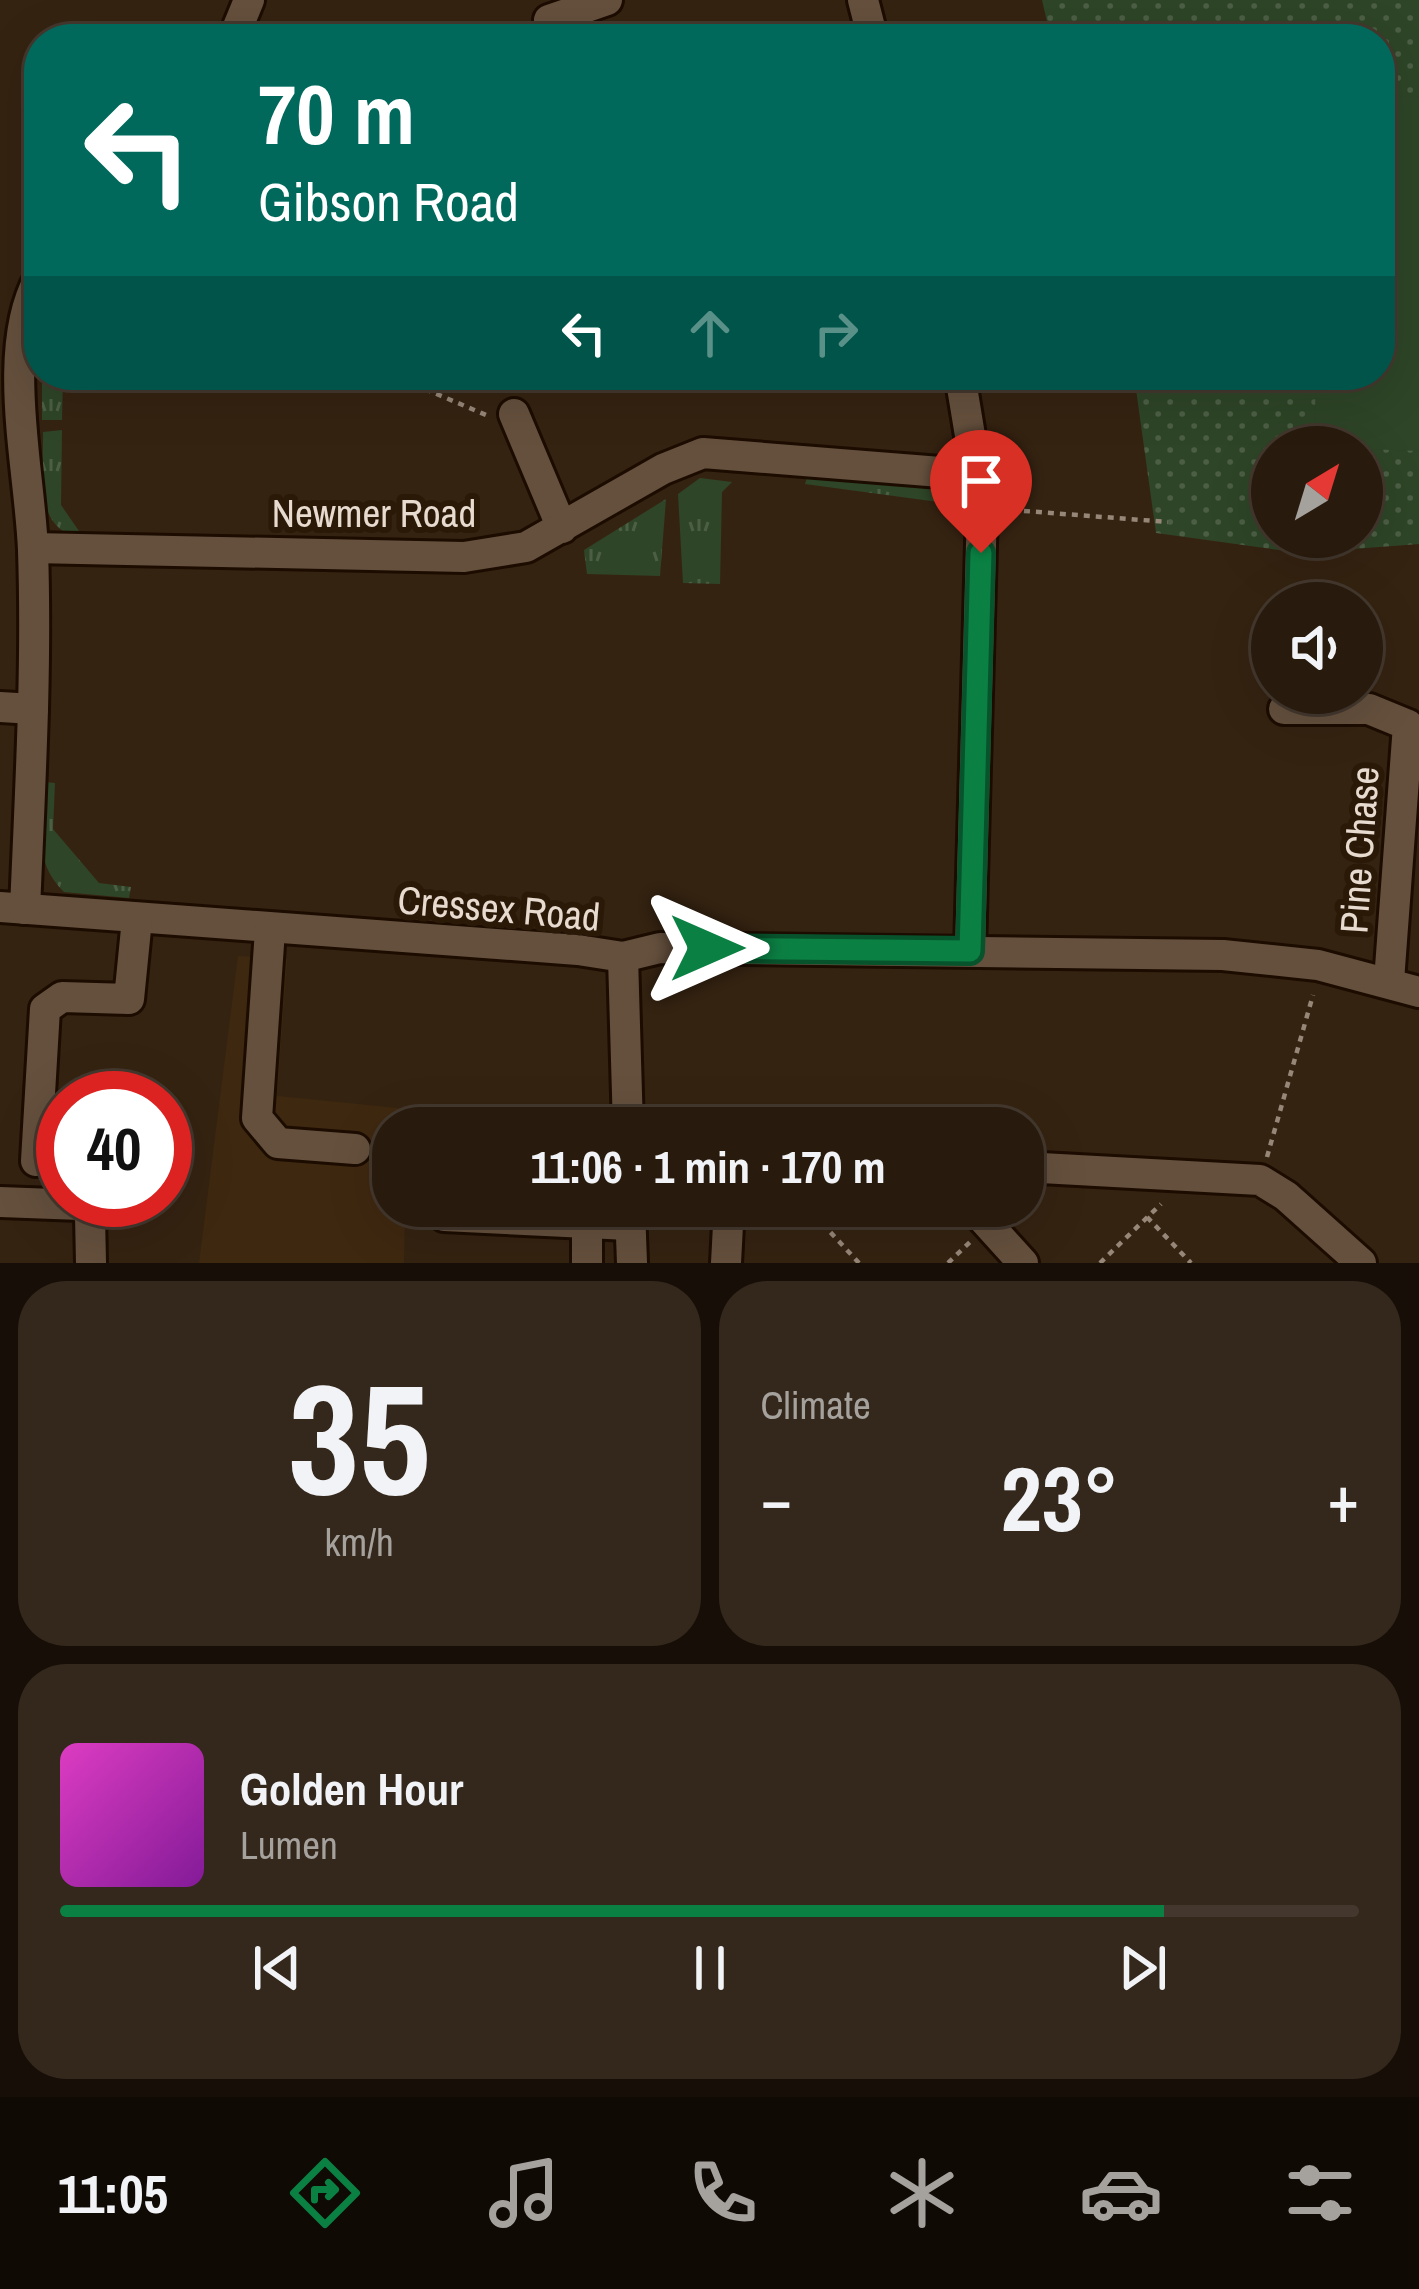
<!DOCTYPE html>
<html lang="en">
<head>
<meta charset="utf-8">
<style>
	:root { --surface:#281a0d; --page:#34271b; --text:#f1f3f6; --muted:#a5a19d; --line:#44382e; --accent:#0b8043 }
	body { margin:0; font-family:"Archivo Narrow",sans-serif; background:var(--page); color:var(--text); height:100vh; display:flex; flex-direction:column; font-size:45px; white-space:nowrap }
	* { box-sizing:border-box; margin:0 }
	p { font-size:39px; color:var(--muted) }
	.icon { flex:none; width:66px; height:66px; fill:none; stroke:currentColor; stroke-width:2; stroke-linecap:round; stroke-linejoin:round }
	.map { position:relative; height:1263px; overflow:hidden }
	.drawer { display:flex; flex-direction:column; gap:18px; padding:18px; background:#160e07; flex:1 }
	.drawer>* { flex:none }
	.hud { position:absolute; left:24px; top:24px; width:1371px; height:366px; border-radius:48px; box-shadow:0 12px 48px #0002,0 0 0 3px var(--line); background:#00695c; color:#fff; overflow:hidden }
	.needle { width:78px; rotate:38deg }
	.fabs { position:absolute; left:1251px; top:426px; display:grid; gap:24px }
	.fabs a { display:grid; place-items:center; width:132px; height:132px; border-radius:50%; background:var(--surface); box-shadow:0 12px 48px #0002,0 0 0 3px var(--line); font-size:60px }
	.speed { position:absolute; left:36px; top:1071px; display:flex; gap:24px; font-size:60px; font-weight:700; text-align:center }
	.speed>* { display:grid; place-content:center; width:156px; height:156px; border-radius:50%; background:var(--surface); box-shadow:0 12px 48px #0002,0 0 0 3px var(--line); line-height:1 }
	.speed .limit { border:18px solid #d22; background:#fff; color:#111 }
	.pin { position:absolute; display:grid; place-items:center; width:102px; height:102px; color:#fff; margin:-123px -51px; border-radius:50% 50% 50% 0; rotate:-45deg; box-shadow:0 0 12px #0007 }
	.pin .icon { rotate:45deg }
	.me { position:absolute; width:132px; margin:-66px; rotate:90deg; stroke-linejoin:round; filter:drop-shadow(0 0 9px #0008) }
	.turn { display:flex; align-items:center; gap:42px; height:252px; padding:0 36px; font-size:54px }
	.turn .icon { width:156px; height:156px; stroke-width:2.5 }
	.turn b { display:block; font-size:84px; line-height:102px }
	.lanes { display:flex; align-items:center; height:114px; padding:0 36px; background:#0003; justify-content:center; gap:60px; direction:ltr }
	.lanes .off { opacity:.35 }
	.big { font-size:90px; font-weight:800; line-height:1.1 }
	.drawer .card { flex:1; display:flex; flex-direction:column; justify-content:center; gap:18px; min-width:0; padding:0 42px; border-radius:48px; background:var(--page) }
	.drawer .dial { align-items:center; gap:0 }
	.dial b { font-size:156px; line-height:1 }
	.song { display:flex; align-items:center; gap:36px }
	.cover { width:144px; height:144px; border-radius:18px; background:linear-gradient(135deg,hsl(310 70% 55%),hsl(290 70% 35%)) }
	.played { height:12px; border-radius:6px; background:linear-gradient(90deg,var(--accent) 85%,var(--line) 85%) }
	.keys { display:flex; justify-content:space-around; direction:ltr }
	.heat { display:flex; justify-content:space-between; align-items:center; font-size:66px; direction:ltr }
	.drawer .tiles { flex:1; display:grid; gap:18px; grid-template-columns:1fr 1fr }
	.card:last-child { grid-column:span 2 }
	.trip { position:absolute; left:372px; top:1107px; width:672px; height:120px; border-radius:48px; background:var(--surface); box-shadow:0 12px 48px #0002,0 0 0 3px var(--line); font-weight:800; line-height:120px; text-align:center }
	.menu { display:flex; height:192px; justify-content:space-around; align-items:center; background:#100a05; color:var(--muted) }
	.menu .icon { width:84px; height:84px }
	.menu .active { color:var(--accent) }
	.menu b { font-size:54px; color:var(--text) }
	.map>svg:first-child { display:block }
</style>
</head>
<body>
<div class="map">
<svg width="1419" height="1263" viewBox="0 0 1419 1263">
	<defs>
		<pattern id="grass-tufts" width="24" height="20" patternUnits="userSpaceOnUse" patternTransform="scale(3)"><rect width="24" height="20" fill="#2e4527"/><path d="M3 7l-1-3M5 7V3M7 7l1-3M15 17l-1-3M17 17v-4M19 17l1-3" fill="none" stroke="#4c5f45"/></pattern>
		<pattern id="park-dots" width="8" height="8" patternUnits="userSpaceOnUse" patternTransform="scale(3)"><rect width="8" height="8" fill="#2e4527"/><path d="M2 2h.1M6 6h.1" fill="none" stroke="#4c5f45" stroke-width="1.8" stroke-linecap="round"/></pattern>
	</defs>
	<rect width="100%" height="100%" fill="#352311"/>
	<polygon fill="#3f2810" points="238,956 287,959 277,1096 407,1109 407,1128 393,1128 393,1206 405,1206 404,1263 199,1263"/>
	<g fill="url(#grass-tufts)">
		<polygon points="42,375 63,375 62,420 42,420"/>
		<path d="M62 430 61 505 81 534 76 538C32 522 44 472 43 432Z"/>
		<polygon points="809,471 948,486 968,495 968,506 805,484"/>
		<polygon points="700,478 732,482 722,492 720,584 683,583 678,494"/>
		<polygon points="666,499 660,576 587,574 584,550"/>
		<path d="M44 782 55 783 53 829 99 883 131 887 129 898 64 892C32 861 42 824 44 782Z"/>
	</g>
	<path fill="url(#park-dots)" fill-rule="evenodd" d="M1042 0H1419V544L1300 553 1156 533 1134 375H1380V39H1051ZM1272 447H1362V537H1272Z"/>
	<polygon fill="#2e4527" points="1380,95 1419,97 1419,451 1314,447 1316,375 1380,375"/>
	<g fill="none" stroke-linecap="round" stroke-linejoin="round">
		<defs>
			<g id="minor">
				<polyline points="863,0 873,39"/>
				<polyline points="549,20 607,0"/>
				<polyline points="233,39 249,0"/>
				<polyline points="960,375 982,508 970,951"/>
				<polyline points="514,414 562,528"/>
				<polyline points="33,548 464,557 526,547 663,469 703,453 978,475"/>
				<polyline points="0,707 33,709"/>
				<polyline points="1284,709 1369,709 1408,725 1389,981"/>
				<polyline points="0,907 578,950 623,957 660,948 1223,955 1318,965 1419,992"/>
				<path d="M25 909C30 790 37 670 33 550 30 471 0 350 39 279"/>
				<polyline points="270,930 257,1118 278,1143 355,1149"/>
				<polyline points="623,957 628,1128"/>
				<polyline points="36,1161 45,1009 62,997 129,999 137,919"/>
				<polyline points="1023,1167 1260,1180 1286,1196 1361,1263"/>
				<polyline points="0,1202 81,1205 90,1215 91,1263"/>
				<polyline points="983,1206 984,1220 1023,1263"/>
				<polyline points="630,1209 632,1263"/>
				<polyline points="444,1216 629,1225"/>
				<polyline points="587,1263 587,1224"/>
				<polyline points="726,1263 729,1206"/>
			</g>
		</defs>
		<use href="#minor" stroke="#1c0c00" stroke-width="36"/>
		<g stroke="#968779" stroke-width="4.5" stroke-dasharray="6 6" stroke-linecap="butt">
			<polyline points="392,375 486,415"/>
			<polyline points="1012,510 1168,522"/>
			<polyline points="1267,1157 1313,995"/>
			<polyline points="806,1206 859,1263"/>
			<polyline points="1147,1217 1191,1263"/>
			<polyline points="948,1263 970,1242"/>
			<polyline points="1100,1263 1161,1204"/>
		</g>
		<use href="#minor" stroke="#65503d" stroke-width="30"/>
	</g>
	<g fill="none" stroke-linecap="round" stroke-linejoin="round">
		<defs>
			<polyline id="route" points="707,948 970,951 981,553"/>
		</defs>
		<use href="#route" stroke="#07532c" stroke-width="30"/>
		<use href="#route" stroke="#0b8043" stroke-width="21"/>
	</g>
	<g text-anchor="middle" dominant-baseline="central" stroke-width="12" stroke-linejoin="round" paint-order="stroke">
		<g font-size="39" fill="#e7dacf" stroke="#2b1908">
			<text x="374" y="513">Newmer Road</text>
			<text transform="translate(1359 850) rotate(-86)">Pine Chase</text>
			<text transform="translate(499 908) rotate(5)">Cressex Road</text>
		</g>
	</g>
</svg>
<div class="fabs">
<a><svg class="needle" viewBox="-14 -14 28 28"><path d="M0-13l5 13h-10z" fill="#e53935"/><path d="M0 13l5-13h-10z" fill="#a5a19d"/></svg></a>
<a><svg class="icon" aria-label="sound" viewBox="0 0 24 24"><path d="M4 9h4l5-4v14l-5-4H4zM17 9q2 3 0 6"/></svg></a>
</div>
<div class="speed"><div class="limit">40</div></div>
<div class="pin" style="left:981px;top:553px;background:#d93025"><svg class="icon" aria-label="arrive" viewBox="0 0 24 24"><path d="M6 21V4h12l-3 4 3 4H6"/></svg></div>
<svg class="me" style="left:707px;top:948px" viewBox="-20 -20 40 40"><path d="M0-17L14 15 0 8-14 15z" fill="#0b8043" stroke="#fff" stroke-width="4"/></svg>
<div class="trip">11:06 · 1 min · 170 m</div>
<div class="hud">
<div class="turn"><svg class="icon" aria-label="left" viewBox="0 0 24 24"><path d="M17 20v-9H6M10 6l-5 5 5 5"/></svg><div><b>70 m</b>Gibson Road</div></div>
<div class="lanes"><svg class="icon" aria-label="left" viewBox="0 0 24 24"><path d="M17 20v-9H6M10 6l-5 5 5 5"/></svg><svg class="icon off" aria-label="ahead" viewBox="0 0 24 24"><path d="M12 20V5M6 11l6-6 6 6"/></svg><svg class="icon off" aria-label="right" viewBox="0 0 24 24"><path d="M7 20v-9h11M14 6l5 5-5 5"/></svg></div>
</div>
</div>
<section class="drawer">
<div class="tiles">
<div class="card dial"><b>35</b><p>km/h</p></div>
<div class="card"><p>Climate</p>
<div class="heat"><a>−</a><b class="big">23°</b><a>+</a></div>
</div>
<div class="card">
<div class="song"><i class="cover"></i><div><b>Golden Hour</b><p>Lumen</p></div></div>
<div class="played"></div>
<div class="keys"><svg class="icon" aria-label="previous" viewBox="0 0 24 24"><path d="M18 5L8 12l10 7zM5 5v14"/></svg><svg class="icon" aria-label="pause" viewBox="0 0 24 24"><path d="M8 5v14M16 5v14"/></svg><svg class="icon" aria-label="next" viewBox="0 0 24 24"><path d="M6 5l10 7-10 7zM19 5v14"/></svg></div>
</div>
</div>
</section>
<nav class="menu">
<b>11:05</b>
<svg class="icon active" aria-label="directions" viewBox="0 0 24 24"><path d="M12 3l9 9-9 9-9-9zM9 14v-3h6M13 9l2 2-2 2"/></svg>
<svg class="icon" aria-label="music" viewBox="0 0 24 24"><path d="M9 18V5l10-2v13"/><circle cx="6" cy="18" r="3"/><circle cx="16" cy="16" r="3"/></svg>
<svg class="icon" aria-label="phone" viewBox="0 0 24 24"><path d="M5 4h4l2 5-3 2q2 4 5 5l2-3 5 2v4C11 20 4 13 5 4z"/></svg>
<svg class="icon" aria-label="climate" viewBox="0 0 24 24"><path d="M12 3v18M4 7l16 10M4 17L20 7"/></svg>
<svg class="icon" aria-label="car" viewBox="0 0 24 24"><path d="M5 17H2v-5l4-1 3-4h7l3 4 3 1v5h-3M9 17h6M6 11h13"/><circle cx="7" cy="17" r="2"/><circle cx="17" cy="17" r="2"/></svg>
<svg class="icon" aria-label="filters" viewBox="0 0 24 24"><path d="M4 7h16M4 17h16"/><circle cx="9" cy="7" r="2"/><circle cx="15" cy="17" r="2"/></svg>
</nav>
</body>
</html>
